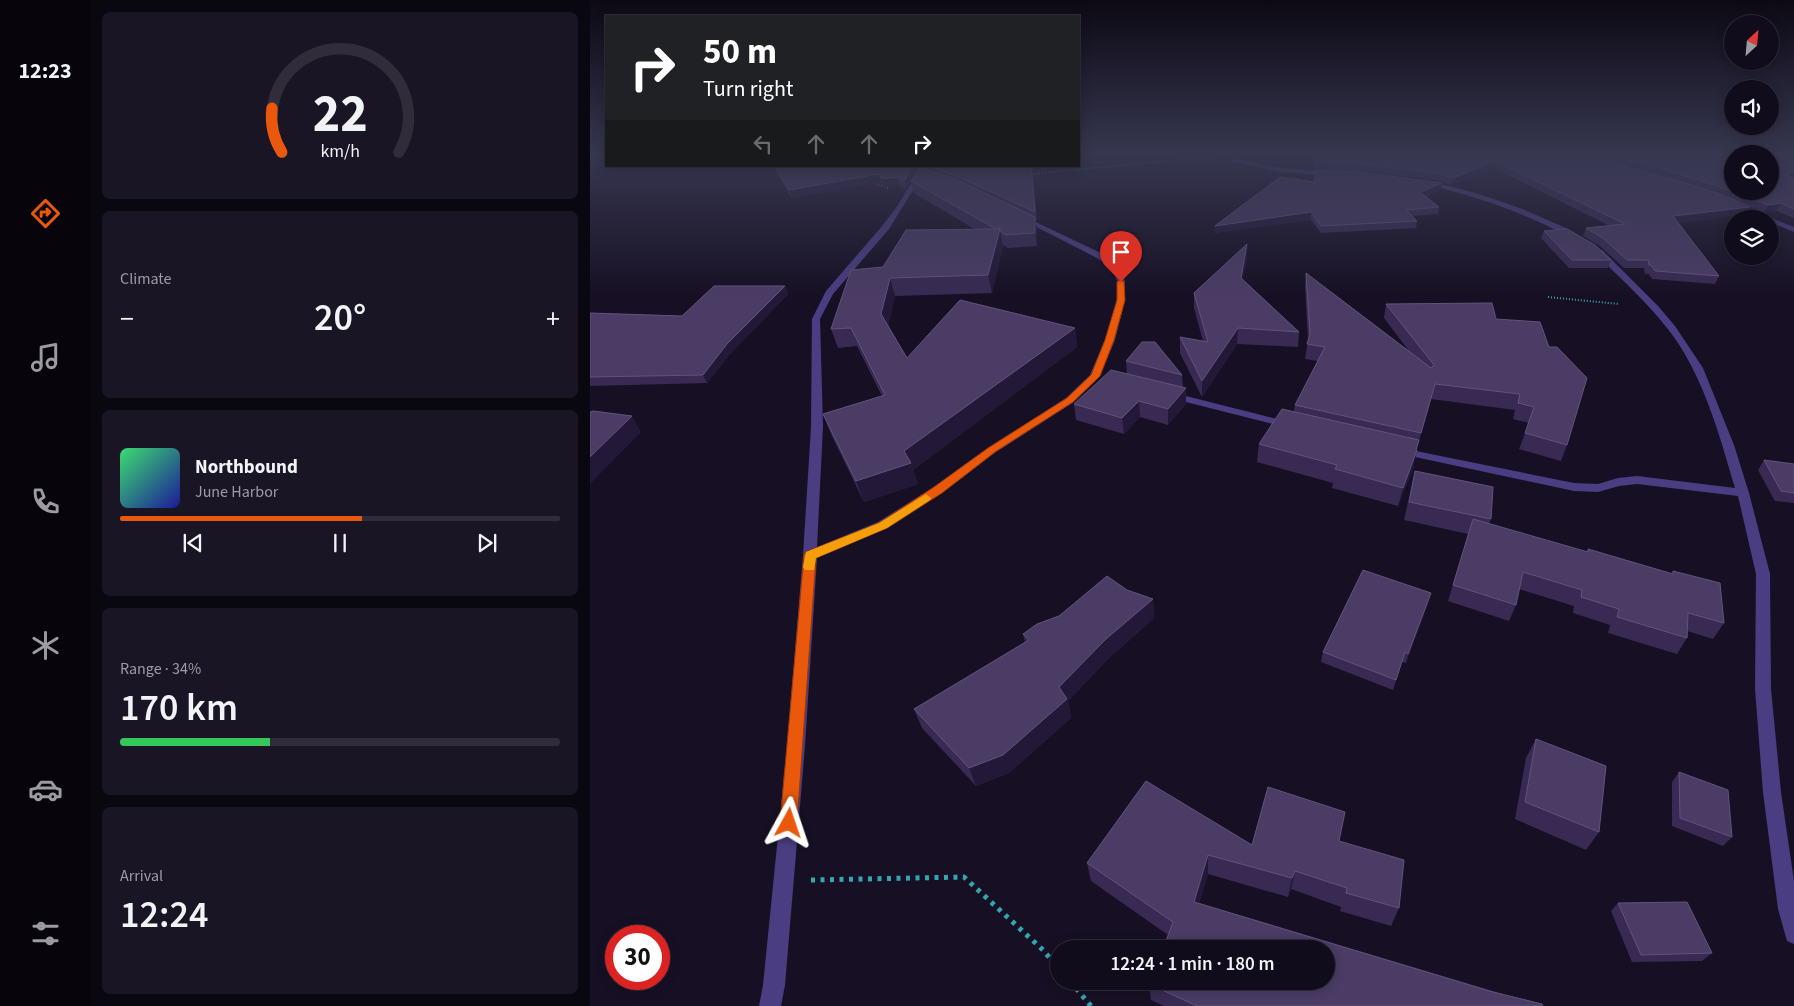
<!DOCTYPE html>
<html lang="en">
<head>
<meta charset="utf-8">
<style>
	:root { --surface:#110c1b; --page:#1a1524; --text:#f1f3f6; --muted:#9c9ba3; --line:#302c3a; --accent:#ea580c }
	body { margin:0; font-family:"Source Sans 3",sans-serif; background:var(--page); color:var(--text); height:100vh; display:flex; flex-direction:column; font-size:19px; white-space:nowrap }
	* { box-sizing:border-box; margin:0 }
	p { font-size:16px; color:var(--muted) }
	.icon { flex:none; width:28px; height:28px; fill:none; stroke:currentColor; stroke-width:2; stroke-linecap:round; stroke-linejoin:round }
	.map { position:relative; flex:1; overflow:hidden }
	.details { display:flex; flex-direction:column; gap:12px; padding:12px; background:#09070f; width:500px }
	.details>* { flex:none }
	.banner { position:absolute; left:15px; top:15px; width:475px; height:152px; border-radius:0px; box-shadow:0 2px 12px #0003,0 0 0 1px var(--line); background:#202124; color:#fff; overflow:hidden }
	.needle { width:32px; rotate:26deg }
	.buttons { position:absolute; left:1134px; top:15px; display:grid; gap:10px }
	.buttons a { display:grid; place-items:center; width:55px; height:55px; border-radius:50%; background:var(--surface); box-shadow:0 2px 12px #0003,0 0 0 1px var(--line); font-size:25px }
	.speed { position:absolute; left:15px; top:925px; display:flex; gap:10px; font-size:25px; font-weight:700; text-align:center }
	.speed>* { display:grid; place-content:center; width:65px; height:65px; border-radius:50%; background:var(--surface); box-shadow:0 2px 12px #0003,0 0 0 1px var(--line); line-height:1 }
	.speed .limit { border:8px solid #d22; background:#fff; color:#111 }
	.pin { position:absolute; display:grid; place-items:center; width:42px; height:42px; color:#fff; margin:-51px -21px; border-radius:50% 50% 50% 0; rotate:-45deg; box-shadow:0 0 5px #0007 }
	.pin .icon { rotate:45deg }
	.me { position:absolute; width:55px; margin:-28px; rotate:5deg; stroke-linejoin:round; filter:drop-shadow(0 0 4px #0008) }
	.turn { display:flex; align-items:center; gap:18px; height:105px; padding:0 15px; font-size:22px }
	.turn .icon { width:65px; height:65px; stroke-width:2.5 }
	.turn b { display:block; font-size:35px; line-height:42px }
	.lanes { display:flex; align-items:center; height:48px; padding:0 15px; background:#0003; justify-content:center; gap:25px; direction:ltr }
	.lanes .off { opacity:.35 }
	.big { font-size:38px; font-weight:600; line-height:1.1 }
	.details .card { flex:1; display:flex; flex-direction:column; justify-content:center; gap:8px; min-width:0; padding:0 18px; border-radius:8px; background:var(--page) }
	.details .dial { align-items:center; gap:0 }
	.dial svg { height:130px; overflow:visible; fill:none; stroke:var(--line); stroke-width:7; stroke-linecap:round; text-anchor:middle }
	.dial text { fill:var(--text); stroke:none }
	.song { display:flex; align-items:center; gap:15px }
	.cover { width:60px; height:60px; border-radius:8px; background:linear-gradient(135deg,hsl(140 70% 55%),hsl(240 70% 35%)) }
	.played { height:5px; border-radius:2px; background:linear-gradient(90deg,var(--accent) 55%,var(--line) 55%) }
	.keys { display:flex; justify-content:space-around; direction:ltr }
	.heat { display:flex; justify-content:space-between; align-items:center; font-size:28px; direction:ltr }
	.charge { height:8px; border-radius:4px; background:linear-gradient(90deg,#34c759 34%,var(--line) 0) }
	.trip { position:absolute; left:460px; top:940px; width:285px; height:50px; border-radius:25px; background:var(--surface); box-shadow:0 2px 12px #0003,0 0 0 1px var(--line); font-weight:600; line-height:50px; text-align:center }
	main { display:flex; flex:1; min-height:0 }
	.dock { display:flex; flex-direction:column; width:90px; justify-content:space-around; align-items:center; background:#07050b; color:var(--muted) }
	.dock .icon { width:35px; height:35px }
	.dock .on { color:var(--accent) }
	.dock b { font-size:22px; color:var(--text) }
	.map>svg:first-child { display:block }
</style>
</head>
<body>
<main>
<nav class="dock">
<b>12:23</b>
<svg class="icon on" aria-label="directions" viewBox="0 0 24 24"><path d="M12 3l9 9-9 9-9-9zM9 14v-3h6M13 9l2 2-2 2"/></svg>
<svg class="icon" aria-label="music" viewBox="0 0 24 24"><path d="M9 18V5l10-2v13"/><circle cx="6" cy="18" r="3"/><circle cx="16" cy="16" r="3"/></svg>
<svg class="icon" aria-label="phone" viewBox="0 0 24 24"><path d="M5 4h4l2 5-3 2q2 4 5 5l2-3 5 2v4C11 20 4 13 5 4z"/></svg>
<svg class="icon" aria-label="climate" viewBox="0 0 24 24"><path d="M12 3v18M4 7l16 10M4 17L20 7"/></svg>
<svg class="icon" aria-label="car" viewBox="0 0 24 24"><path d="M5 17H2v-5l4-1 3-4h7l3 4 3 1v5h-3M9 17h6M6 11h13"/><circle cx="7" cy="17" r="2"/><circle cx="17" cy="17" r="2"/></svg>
<svg class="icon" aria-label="filters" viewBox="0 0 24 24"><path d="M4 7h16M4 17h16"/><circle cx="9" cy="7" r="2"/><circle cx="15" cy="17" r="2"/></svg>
</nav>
<section class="details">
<div class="card dial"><svg viewBox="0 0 100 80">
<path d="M14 69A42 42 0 1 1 86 69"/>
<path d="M14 69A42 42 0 0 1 8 42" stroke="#ea580c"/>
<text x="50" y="56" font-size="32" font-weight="700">22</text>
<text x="50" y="72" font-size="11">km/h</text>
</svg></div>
<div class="card"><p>Climate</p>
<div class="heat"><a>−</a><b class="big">20°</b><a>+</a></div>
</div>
<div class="card">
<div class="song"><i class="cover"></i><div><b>Northbound</b><p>June Harbor</p></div></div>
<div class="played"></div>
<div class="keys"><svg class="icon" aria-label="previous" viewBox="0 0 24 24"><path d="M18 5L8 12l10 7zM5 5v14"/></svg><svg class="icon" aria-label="pause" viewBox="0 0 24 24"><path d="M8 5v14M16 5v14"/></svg><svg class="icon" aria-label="next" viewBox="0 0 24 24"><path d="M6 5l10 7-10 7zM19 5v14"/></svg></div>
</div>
<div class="card"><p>Range · 34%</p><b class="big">170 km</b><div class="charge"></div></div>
<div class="card"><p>Arrival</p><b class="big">12:24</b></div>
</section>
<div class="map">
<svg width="1204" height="1006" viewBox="0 0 1204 1006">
	<rect width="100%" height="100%" fill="#171024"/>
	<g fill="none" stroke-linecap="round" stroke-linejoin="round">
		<g stroke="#34a5b2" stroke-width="2" stroke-dasharray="1 2" stroke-linecap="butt">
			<polyline points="440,174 588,160 626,160"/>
			<polyline points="280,182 298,188"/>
			<polyline points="958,297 1029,304"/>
		</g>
		<g stroke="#34a5b2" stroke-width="5" stroke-dasharray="4 5.5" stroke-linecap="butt">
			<polyline points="221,880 374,877 453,950 469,969"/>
			<polyline points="480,981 501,1006"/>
		</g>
		<g fill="#4a3d81" fill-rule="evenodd">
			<polygon points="643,158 690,168 742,172 745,174 742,176 690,172 641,161"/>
			<polygon points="327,166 333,166 333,174 312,208 299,229 243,294 230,319 233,427 227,547 288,522 344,487 398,448 476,398 500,375 515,340 527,300 527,281 522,268 507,258 429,218 429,216 433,216 513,254 529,267 535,281 535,300 525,340 510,376 484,402 406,452 352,493 298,528 227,558 215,746 195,985 191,1006 169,1006 173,985 197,746 213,555 221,427 222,319 236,291 293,225 306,208 327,174"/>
			<path d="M836 181C880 190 922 203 962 222 971 226 982 230 990 237L983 239C936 213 886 196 834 184L833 183Z"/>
			<polygon points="1141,204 1145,204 1204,227 1204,232 1180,222 1180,219 1172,219 1141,206"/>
			<path d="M1006 250H1012L1068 306 1085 326 1113 368 1144 445 1159 493 1180 574 1181 689 1191 792 1204 881V944L1197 941 1188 909 1173 792 1165 689 1166 574 1148 496 1047 484 1029 486 1008 492 984 491 811 454 805 451 811 448 984 483 1008 484 1028 478 1047 476 1145 488C1129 434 1113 373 1077 328 1056 301 1030 278 1006 254Z"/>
			<polygon points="580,392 703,423 705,425 699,428 576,397 575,395"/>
		</g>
	</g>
	<g fill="#382a52">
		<polygon points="725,155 1204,155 1204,218 1187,211 1174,212 1157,206 1160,207 1156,214 1088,223 1129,276 1125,284 1062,279 1059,274 1055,274 1054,268 1034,268 1010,246 993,236 996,228 1020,226 904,168 861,185 845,180 769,171 724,168"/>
		<polygon points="183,166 326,166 325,173 316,189 308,184 294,187 291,182 201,198"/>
		<polygon points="334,166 442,166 447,220 445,220 447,230 447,246 418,248 413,245 402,293 305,296 298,326 317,358 485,328 487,347 323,470 328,484 274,502 241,434 233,414 292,396 267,346 248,348 241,329 293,267 386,230 324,193 321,181 334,169"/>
		<polygon points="725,170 850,190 835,197 849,207 848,214 823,216 827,221 826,228 731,233 721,220 624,233 724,182"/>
		<polygon points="954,231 1021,260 1018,268 979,268 951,238"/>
		<polygon points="657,244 657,258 652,280 709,332 708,347 647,344 612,397 590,353 590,337 613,341 604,308 604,293"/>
		<polygon points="716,273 819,351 794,318 796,304 906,319 977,445 971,461 929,449 939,423 923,419 925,410 841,399 827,448 823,469 808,506 742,488 743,483 667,462 669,444 704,412 705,405 728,361 715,359 718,340 715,287"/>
		<polygon points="195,286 198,294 141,353 117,383 0,386 0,313 92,316"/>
		<polygon points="536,361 592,375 593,387 596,388 596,404 578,425 550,417 534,434 486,420 484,404 537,374"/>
		<polygon points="1174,460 1204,464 1204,503 1185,501 1168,470"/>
		<polygon points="825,471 901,519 899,524 997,552 998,549 1081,574 1083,571 1134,623 1123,639 1097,631 1097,638 1087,654 1018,633 1020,625 983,613 984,606 929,589 926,605 919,621 858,601 878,534 814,520"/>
		<polygon points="537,590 563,599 564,618 519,658 478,701 481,718 419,773 386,786 332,728 324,709 435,642 433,634 469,616"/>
		<polygon points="838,603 816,663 812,662 803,690 731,662 733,652"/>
		<polygon points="946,739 1009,832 996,850 925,819 936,758"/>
		<polygon points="1089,772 1142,837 1133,846 1082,826 1082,782"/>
		<polygon points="749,841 809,908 801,926 750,911 751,907 701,889 698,897 618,874 609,903 953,1006 574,1006 561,1000 559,984 578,935 501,881 497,863 662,845"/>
		<polygon points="1028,903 1122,953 1112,961 1042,962 1021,911"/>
	</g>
	<g fill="#231838">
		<polygon points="905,161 904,168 861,185 863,178"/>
		<polygon points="323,166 326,166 325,173 316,189 314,181"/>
		<polygon points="1204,172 1204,178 1196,175"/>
		<polygon points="289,174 291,182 201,198 199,190"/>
		<polygon points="307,177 308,184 294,187 292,179"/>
		<polygon points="852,183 850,190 828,199 830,192"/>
		<polygon points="1191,203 1187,211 1174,212 1178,205"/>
		<polygon points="1160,207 1156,214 1079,224 1083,216"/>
		<polygon points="721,212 721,220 624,233 625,226"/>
		<polygon points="445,217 447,230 447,246 445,233"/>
		<polygon points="410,229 413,246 402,293 398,275"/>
		<polygon points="657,244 657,258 650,293 651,278"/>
		<polygon points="300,278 305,296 297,332 291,314"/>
		<polygon points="195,286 198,294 141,353 117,383 113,375 137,344"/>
		<polygon points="485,328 487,347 323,470 328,484 274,502 266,481 314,451"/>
		<polygon points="648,328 647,344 612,397 612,381"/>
		<polygon points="596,388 596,404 578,425 578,409"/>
		<polygon points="549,401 550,417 534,434 532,418"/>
		<polygon points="42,416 51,432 0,484 0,457"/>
		<polygon points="829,440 824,459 827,450 823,469 808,506 813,488"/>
		<polygon points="841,593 838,603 816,663 818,654"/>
		<polygon points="563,599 564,618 519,658 478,701 481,718 419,773 386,786 379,768 516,639"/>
		<polygon points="618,855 618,874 604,920 604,902"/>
		<polygon points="705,871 701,889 698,897 702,878"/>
	</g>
	<g fill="#4a3c64" stroke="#61547c">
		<polygon points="725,155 990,155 1078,178 1130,194 1160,207 1083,216 1129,276 1065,271 1062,266 1059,265 1058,260 1037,260 1013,238 996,228 1035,224 905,161 863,178 847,173 770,164 725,161"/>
		<polygon points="1019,155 1142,155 1142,191 1180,191 1180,155 1204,155 1204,172 1196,175 1204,178 1204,209 1191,203 1178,205 1124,185 1059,165"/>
		<polygon points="185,166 323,166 314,181 307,177 292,179 289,174 199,190"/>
		<polygon points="339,166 441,166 445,212 369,177"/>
		<polygon points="330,168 363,178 445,217 445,233 416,235 411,232 410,229 406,229 321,181"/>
		<polygon points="725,170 770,172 852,183 830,192 849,207 816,210 827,221 731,226 721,212 625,226 690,177 725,182"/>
		<polygon points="410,229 398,275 300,278 291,314 317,358 370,300 485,328 314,451 321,463 266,481 233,414 295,395 261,328 241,329 261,270 293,267 316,230"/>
		<polygon points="977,229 1005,245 1021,260 982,260 954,231"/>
		<polygon points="657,244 651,278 709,332 648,328 612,381 590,337 618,342 604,293"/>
		<polygon points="716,273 841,368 844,365 796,304 902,303 906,319 950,322 959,347 967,347 997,378 977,445 935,433 944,407 928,403 930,394 845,384 831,433 705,405 735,347 717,344 720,334"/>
		<polygon points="124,286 195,286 137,344 113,375 0,377 0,313 92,316"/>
		<polygon points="552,342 565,342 592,375 536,361"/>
		<polygon points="521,370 596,388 578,409 549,401 532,418 484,404"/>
		<polygon points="692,409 829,440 826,450 827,450 813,488 745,469 747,465 669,444"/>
		<polygon points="3,411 42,416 0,457 0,412"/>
		<polygon points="1174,460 1204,464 1204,493 1191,491"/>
		<polygon points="825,471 903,487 901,519 819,502"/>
		<polygon points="883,519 998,552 998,549 1083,574 1083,571 1130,583 1134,623 1098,613 1097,638 1027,617 1029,609 991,597 992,590 933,572 926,605 863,585"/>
		<polygon points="773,570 841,593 818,654 815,652 806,680 733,652"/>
		<polygon points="517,576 537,590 563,599 516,639 469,687 477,699 413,755 379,768 324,709 439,640 433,634 447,624 469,616"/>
		<polygon points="946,739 1016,766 1009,832 935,802"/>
		<polygon points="1089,772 1138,790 1142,837 1090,818"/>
		<polygon points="556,781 662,845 678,787 755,812 749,841 814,860 809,908 756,893 757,888 705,871 702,878 618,855 604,902 903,992 952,1004 953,1006 607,1006 559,984 560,981 736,981 736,949 573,949 583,922 497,863"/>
		<polygon points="1097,902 1122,953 1051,955 1028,903"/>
	</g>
	<linearGradient id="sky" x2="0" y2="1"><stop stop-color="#0d0914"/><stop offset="0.52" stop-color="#363750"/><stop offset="1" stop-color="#363750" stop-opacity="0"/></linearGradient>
	<rect width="1204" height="296" fill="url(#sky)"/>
	<polygon fill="#ea580c" stroke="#983908" points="531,279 534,282 535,300 524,340 510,376 483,402 405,452 352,493 297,528 226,558 207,823 205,829 199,831 193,829 190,823 214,555 216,552 289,523 344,487 398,448 477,398 501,375 515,340 527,300 527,282"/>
	<polygon fill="#f59e0b" points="336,494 341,498 340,500 297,528 226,558 224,570 215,570 213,567 216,552 289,523"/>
</svg>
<div class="buttons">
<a><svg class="needle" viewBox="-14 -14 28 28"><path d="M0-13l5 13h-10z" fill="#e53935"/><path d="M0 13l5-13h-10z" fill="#9c9ba3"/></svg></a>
<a><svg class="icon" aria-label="sound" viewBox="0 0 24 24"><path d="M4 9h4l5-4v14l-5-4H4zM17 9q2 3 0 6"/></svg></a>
<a><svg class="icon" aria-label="search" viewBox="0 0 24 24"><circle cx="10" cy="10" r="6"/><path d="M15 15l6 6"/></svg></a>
<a><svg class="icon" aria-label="layers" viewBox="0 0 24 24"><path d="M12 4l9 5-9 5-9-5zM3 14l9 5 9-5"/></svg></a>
</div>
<div class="speed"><div class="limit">30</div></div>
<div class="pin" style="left:531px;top:282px;background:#d93025"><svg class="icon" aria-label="arrive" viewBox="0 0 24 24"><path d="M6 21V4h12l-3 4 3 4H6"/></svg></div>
<svg class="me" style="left:199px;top:823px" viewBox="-20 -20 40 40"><path d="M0-17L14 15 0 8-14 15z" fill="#ea580c" stroke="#fff" stroke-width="4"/></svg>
<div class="trip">12:24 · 1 min · 180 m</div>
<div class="banner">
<div class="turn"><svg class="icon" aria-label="right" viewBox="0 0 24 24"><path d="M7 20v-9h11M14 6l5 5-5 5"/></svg><div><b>50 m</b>Turn right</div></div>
<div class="lanes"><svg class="icon off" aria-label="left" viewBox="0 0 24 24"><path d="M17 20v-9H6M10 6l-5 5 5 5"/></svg><svg class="icon off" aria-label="ahead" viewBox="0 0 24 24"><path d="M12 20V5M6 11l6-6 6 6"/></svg><svg class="icon off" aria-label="ahead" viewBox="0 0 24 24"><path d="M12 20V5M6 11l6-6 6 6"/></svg><svg class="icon" aria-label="right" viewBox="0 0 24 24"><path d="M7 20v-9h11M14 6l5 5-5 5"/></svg></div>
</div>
</div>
</main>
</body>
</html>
